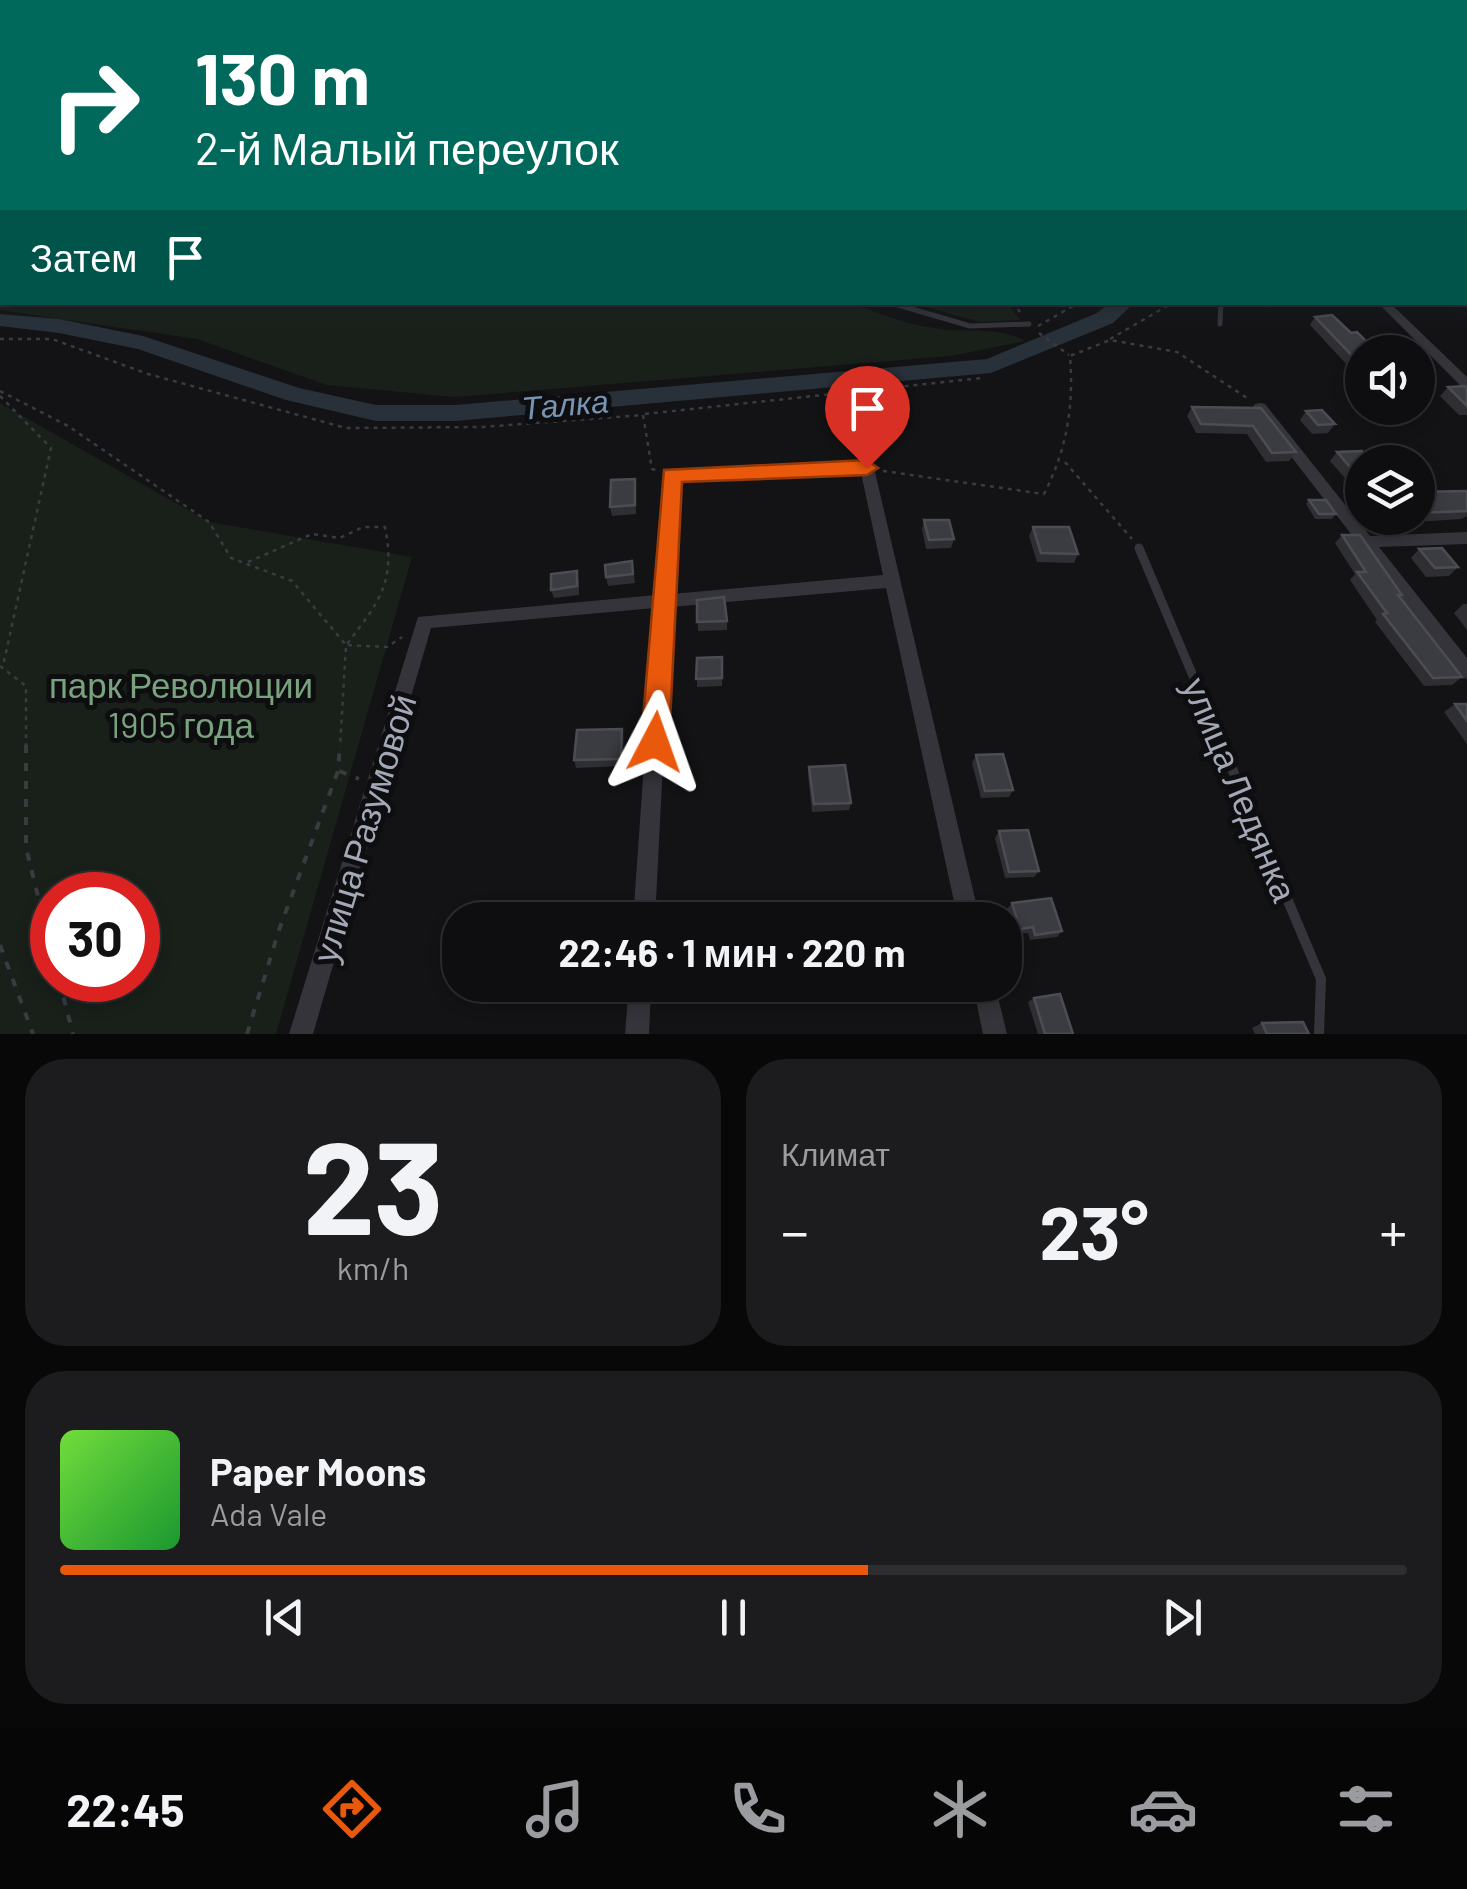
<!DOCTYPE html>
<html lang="ru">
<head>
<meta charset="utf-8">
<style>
	:root { --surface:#0e0e10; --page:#1c1c1e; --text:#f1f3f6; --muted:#9b9c9f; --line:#2e2e30; --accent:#ea580c }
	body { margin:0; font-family:Barlow,sans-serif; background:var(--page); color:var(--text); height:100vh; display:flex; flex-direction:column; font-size:38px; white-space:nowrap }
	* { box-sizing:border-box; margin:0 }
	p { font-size:32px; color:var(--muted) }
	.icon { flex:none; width:55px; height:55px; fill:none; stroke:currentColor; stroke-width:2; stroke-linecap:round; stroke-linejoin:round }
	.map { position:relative; height:1034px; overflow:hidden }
	.panel { display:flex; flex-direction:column; gap:25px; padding:25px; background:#080809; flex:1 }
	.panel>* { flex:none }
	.guide { position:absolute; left:0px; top:0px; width:1468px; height:305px; box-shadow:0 5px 15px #0003,0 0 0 2px var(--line); background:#00695c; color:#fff; overflow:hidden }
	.tools { position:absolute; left:1345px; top:335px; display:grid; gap:20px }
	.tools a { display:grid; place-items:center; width:90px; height:90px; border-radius:50%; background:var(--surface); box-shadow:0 5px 15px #0003,0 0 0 2px var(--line); font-size:50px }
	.speed { position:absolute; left:30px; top:872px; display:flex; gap:20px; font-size:50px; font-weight:700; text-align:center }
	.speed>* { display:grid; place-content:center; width:130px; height:130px; border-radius:50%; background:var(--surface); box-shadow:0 5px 15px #0003,0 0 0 2px var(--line); line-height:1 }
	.speed .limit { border:15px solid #d22; background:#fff; color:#111 }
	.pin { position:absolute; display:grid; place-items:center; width:85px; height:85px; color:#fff; margin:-102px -42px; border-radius:50% 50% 50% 0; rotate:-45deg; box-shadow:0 0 10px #0007 }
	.pin .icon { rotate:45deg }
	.me { position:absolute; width:110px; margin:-55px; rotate:4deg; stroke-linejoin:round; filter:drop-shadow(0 0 8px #0008) }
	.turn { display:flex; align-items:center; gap:35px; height:210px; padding:0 30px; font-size:45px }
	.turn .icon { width:130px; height:130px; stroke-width:2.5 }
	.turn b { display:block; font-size:70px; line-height:85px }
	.then { display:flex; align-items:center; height:95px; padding:0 30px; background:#0003; gap:20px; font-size:38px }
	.big { font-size:75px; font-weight:700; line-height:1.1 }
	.panel .widget { flex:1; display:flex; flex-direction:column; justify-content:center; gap:15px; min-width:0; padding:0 35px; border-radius:40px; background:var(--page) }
	.panel .dial { align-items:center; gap:0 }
	.dial b { font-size:130px; line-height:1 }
	.song { display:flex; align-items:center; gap:30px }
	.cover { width:120px; height:120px; border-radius:15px; background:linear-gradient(135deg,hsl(100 70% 55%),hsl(130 70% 35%)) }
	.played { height:10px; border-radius:5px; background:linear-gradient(90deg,var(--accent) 60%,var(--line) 60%) }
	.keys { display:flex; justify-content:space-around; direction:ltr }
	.heat { display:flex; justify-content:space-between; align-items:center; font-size:55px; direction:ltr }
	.panel .tiles { flex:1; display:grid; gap:25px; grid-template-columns:1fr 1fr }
	.widget:last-child { grid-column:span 2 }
	.trip { position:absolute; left:442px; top:902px; width:580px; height:100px; border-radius:40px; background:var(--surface); box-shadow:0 5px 15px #0003,0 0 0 2px var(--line); font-weight:700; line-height:100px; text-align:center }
	.tabs { display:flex; height:160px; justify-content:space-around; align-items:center; background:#060606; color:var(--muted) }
	.tabs .icon { width:70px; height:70px }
	.tabs .selected { color:var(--accent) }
	.tabs b { font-size:45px; color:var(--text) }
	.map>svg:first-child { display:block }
</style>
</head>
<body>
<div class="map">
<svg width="1467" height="1034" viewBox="0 0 1467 1034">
	<rect width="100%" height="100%" fill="#131315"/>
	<g fill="#19201a" fill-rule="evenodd">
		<path d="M0 238 2 302H850C877 313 905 324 933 328 963 333 1000 326 1025 341L951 356 454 397 327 385 197 339 0 310Z"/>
		<polygon points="912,303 1007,303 1020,320 980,322"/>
		<path d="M0 403 209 522 412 557 276 1034H0ZM52 895H138V980H52Z"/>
	</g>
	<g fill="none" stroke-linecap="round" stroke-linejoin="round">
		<polygon fill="#283139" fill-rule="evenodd" points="1111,302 1135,302 1113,323 991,373 455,421 376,421 286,400 138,349 59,333 0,326 0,314 59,319 143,336 299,388 376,405 455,405 987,359 1097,313"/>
		<g stroke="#3a3b41" stroke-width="2.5" stroke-dasharray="4 5" stroke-linecap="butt">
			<polyline points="1012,302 1020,312"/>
			<polyline points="1038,326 1080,302"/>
			<polyline points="1039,333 1069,355"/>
			<polyline points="0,339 52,339 148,374 346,428 482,427 643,415 652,469 656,470"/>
			<polyline points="1110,339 1174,302"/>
			<polyline points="0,391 68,426 209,522 231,558 292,581 346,645 340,747"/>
			<polyline points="0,396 51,448 3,666"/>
			<polyline points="645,414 982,378"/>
			<polyline points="1065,462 1132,539"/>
			<path d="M883 471 1044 494C1067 449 1074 406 1070 356L1110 340 1177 352 1247 398"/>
			<path d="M248 562 312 534 340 538 363 527H385C396 582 379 602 347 644"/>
			<polyline points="348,645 387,647 402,637"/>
			<polyline points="0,666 26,686 26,747"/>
		</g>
		<g stroke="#3a3b41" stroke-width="4" stroke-dasharray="8 10" stroke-linecap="butt">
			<polyline points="26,745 26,848 52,952"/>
			<polyline points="339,771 359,779"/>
			<polyline points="0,945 33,1034"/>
			<polyline points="59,980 73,1034"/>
			<polyline points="247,1034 279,930 338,771 340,745"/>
		</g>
		<g stroke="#34343a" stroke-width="5">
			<polyline points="888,302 970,326 1029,324"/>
			<polyline points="1220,324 1221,302"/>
		</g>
		<polyline stroke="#34343a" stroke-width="9" points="1139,548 1223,747"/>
		<polyline stroke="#34343a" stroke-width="10" points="1222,745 1321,979 1319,1034"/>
		<g fill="#34343a" fill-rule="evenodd">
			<rect x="0" y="230" width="2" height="6"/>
			<rect x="1465" y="267" width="2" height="6"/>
			<polygon points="1377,302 1389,302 1467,377 1467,388 1462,387"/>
			<polygon points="1260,403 1265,404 1370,536 1467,532 1467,544 1379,547 1467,658 1467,679 1461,676 1255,410 1253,407 1255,404"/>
			<path d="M867 463 874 468 980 920H958L886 588 671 607 655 920H633L655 608 431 628 313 1034H289L418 617 656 595 666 471ZM861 473 883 575 672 594 678 480Z"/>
			<polygon points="629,985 651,985 649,1034 625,1034"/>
			<polygon points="973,985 995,985 1007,1034 983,1034"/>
		</g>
		<rect fill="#41434a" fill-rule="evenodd" x="1465" y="221" width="2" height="10"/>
	</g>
	<g fill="#2f2f33">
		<polygon points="1315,317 1351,333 1370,345 1362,352 1362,381 1310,325"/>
		<polygon points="1448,387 1467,389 1467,415 1459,415 1440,396"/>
		<polygon points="1192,407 1261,408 1296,452 1289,461 1266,462 1247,434 1196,433 1187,416"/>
		<polygon points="1306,411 1335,424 1328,433 1312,434 1300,420"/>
		<polygon points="1337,452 1362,462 1362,498 1330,461"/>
		<polygon points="635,479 636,514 612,516 610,507"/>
		<polygon points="1467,491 1467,516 1461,519 1385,524 1380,518 1418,518 1418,492"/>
		<polygon points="1309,500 1336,514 1332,519 1315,519 1306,504"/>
		<polygon points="924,520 954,539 951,548 926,549 922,529"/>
		<polygon points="1033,527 1078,554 1074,563 1037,562 1029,536"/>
		<polygon points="1342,535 1402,595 1400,597 1462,677 1452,685 1424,686 1375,622 1377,620 1350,580 1355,574 1335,543"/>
		<polygon points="1419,549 1458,567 1449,576 1426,577 1411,558"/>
		<polygon points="632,561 635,583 608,586 606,577"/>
		<polygon points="579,579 579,595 554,598 551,590"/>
		<polygon points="697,600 727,621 727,630 698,631"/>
		<polygon points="1463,604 1467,604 1467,630 1454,613"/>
		<polygon points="722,657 722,686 697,687 697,658"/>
		<polygon points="1455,704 1467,704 1467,744 1444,712"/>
		<polygon points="624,736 622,766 576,768 574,760"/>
		<polygon points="976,755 1013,790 1009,797 981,798 972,763"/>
		<polygon points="809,767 851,803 849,810 812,812 808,774"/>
		<polygon points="999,831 1039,871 1034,877 1005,878 995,838"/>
		<polygon points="1012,903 1062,931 1057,937 1030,940 1028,933 1015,934 1007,909"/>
		<polygon points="1034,998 1073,1034 1038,1034 1028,1002"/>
		<polygon points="1262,1023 1309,1034 1255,1034 1252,1028"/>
	</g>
	<polygon fill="#1e1e21" points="622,729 624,736 622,766 621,759"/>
	<g fill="#3b3c41" stroke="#4c4d53" stroke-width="2.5">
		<polygon points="1332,315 1351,333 1357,332 1370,345 1365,345 1373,352 1362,352 1362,366 1315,317"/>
		<polygon points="1465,386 1467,389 1467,406 1448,387"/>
		<polygon points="1192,407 1261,408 1296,452 1272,453 1253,426 1201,424"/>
		<polygon points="1322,410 1335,424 1318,425 1306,411"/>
		<polygon points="1362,451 1371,462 1362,462 1362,481 1337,452"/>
		<polygon points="635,479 635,505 610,507 611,480"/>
		<polygon points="1467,491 1467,511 1418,513 1418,492"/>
		<polygon points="1309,500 1326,500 1336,514 1319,514"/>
		<polygon points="924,520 949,520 954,539 929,540"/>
		<polygon points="1033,527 1069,527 1078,554 1041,553"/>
		<polygon points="1342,535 1360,535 1402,595 1398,595 1462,677 1433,678 1383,614 1387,613 1357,572 1366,572"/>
		<polygon points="1442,548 1458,567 1435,568 1419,549"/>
		<polygon points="632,561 633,574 606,577 605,565"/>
		<polygon points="577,571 577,586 551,590 551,574"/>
		<polygon points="724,597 727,621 697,622 697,600"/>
		<polygon points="722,657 722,678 696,679 697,658"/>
		<polygon points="1455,704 1467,704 1467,721"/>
		<polygon points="622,729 621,759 574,760 577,730"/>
		<polygon points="1003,754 1013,790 985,791 976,755"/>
		<polygon points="845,765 851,803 814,804 809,767"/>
		<polygon points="1028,830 1039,871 1009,872 999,831"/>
		<polygon points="1051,898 1062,931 1035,935 1033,927 1020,929 1012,903"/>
		<polygon points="713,912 713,920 688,920 688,913"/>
		<polygon points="1060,994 1073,1034 1045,1034 1034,998"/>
		<polygon points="1303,1022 1309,1034 1267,1034 1262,1023"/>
	</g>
	<linearGradient id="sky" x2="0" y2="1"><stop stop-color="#0a0a0c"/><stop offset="0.56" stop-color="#333946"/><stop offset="1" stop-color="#333946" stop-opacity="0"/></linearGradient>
	<rect width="1467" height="331" fill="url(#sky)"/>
	<polygon fill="#ea580c" stroke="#983908" stroke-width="2.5" points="867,460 878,468 867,475 682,482 669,742 665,751 655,755 645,751 641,742 664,470"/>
	<g text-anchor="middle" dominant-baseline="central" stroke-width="10" stroke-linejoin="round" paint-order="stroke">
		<g font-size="32" font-style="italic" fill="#7894b3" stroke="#0e0e10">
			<text transform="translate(565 403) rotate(-5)">Талка</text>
		</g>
		<g font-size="35" fill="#79a27e" stroke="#0e0e10">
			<text x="181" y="684">парк Революции<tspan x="181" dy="40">1905 года</tspan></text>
		</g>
		<g font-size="35" fill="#a3a8b6" stroke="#0e0e10">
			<text transform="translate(1241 789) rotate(67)">улица Ледянка</text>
			<text transform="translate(363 828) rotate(-73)">улица Разумовой</text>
		</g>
	</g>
</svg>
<div class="tools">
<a><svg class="icon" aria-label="sound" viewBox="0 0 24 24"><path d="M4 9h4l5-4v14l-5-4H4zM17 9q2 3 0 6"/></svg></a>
<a><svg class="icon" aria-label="layers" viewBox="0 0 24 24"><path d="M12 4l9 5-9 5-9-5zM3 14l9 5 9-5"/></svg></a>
</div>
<div class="speed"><div class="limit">30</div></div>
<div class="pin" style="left:867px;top:468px;background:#d93025"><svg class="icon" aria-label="arrive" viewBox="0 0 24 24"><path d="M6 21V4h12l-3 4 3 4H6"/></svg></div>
<svg class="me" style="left:655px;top:742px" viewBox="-20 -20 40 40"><path d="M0-17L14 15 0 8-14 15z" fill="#ea580c" stroke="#fff" stroke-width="4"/></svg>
<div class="trip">22:46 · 1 мин · 220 m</div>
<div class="guide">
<div class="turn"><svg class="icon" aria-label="right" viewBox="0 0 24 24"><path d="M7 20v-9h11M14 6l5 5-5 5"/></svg><div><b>130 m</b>2-й Малый переулок</div></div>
<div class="then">Затем<svg class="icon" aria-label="arrive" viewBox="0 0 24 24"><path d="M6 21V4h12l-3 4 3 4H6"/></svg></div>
</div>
</div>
<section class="panel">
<div class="tiles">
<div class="widget dial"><b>23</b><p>km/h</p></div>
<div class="widget"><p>Климат</p>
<div class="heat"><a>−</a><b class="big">23°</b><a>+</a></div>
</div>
<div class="widget">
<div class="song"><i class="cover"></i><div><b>Paper Moons</b><p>Ada Vale</p></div></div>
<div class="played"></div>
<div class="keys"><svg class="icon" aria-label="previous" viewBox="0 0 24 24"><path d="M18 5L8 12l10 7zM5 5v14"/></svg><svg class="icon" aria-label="pause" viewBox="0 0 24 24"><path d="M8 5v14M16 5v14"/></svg><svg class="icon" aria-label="next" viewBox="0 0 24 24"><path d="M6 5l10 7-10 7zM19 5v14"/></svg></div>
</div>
</div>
</section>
<nav class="tabs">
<b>22:45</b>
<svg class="icon selected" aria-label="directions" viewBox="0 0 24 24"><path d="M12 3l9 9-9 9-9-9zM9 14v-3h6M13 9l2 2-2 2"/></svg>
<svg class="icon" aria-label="music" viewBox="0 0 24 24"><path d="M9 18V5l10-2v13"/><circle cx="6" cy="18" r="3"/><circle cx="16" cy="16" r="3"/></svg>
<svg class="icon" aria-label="phone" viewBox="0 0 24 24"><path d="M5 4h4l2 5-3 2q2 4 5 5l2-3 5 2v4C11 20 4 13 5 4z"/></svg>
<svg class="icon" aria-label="climate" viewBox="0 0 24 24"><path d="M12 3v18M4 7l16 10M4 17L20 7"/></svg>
<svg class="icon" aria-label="car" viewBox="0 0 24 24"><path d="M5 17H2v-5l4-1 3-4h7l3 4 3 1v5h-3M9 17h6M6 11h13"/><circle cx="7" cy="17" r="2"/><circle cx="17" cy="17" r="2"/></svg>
<svg class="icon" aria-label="filters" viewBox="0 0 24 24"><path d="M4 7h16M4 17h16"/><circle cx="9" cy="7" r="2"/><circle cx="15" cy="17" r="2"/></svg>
</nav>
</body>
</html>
